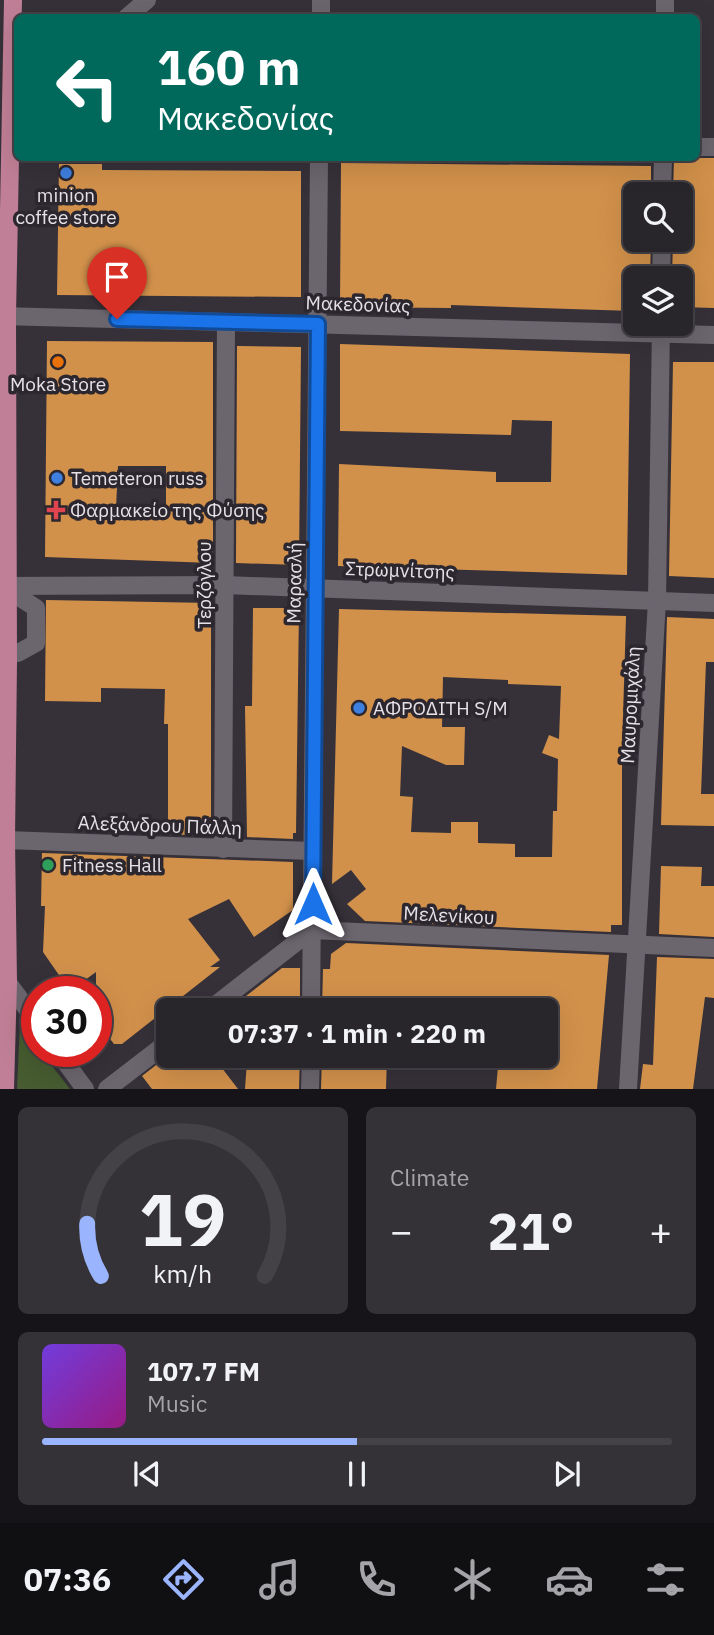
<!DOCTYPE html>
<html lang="en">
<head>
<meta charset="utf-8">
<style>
	:root { --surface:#28252b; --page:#343137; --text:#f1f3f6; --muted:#a5a5a9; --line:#444247; --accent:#9ab5fd }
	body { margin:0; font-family:"IBM Plex Sans",sans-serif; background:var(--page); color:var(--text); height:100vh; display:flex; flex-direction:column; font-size:26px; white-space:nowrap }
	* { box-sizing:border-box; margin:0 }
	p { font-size:23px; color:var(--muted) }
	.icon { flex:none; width:38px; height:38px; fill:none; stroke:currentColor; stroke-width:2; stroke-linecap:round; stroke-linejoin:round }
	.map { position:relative; height:1089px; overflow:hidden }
	.panel { display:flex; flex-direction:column; gap:18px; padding:18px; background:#161418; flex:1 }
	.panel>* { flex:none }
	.hud { position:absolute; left:14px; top:14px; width:686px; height:147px; border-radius:10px; box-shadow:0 7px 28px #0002,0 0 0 2px var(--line); background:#00695c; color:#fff; overflow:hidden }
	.tools { position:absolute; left:623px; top:182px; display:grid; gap:14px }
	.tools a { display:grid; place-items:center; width:70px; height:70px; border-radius:10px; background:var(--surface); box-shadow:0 7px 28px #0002,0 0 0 2px var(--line); font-size:35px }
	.speed { position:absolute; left:21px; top:976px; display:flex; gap:14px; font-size:35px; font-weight:700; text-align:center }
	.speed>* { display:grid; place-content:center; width:91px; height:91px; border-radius:50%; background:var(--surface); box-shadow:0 7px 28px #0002,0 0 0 2px var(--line); line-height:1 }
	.speed .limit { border:10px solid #d22; background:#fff; color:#111 }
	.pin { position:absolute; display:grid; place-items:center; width:60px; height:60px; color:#fff; margin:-72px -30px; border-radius:50% 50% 50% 0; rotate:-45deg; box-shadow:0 0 7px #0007 }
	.pin .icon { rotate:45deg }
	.me { position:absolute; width:77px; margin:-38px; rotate:0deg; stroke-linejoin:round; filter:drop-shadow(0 0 5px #0008) }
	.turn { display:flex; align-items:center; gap:24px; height:147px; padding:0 28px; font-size:32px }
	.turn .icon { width:91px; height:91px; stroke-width:2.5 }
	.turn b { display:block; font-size:49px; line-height:60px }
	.big { font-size:52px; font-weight:800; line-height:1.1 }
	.panel .tile { flex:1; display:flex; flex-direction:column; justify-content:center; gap:10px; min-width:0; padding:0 24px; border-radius:10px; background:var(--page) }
	.panel .dial { align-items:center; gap:0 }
	.dial svg { height:182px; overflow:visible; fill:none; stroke:var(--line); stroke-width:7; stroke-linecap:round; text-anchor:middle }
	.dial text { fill:var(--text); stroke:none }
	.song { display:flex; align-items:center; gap:21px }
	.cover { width:84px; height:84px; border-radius:10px; background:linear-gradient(135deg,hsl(260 70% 55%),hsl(310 70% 35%)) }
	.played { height:7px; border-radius:4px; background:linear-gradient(90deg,var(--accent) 50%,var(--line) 50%) }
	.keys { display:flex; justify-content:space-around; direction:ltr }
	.heat { display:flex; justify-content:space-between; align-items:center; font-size:38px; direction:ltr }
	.panel .tiles { flex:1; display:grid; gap:18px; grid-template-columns:1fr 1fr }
	.tile:last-child { grid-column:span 2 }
	.trip { position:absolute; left:156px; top:998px; width:402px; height:70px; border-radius:10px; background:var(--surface); box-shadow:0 7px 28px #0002,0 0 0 2px var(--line); font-weight:800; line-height:70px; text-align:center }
	.menu { display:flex; height:112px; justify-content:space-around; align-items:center; background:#100f11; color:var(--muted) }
	.menu .icon { width:49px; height:49px }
	.menu .selected { color:var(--accent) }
	.menu b { font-size:32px; color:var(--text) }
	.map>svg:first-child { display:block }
</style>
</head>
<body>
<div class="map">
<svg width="714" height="1089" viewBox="0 0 714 1089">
	<rect width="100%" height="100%" fill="#363139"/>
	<polygon fill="#475c30" points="20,1023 37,1046 37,1052 41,1052 70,1089 17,1089"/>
	<g fill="#d2914b" fill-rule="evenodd">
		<polygon points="674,158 714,158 714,308 681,307 681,278 672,278 673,240 681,240 681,194 673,194"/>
		<polygon points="341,163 651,166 651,194 635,194 635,240 651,240 650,278 634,278 633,311 451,305 451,308 340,307"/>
		<polygon points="59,164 102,164 102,170 301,171 301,297 57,295"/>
		<path d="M47 341 213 342V563L45 557ZM118 466H166V509L116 508Z"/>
		<polygon points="340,344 630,354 627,575 338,566 339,464 496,472 496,482 551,482 552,421 512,420 511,435 340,431"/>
		<polygon points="237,346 301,347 299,565 236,563"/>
		<polygon points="673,362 714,362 714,578 669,576"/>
		<polygon points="46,600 211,603 211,836 168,834 168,724 164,724 165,689 101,688 101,702 45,701"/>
		<polygon points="253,608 299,608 296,833 293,833 293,839 247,837 245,706 252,706"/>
		<path d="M339 609 626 616 622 750V925H611V932L365 921 347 904 366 889 351 870 332 884ZM443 677 508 680V684L561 686 559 739 549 735 542 753 558 759 557 811H553L552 857H515V844L478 843V822H451V833L411 832 413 797 400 796 402 746 446 765H464L465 727H442Z"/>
		<polygon points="667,617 714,619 714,662 706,662 701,794 714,794 714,826 661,825"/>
		<polygon points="42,853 293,862 293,910 254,937 229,899 188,919 220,960 210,967 220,967 122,1044 114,1044 96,1021 96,972 70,991 43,952 45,906 41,906"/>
		<polygon points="661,866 702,867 701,886 714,886 714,937 659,934"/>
		<polygon points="346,943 609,955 597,1089 496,1089 499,1055 546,1055 546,1001 508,998 508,1010 425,1010 425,997 388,996 388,1010 322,1010 323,969 330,969 331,954"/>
		<polygon points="657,957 714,959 714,998 705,997 693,1089 640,1089 643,1064 653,1065"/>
		<polygon points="282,968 300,968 300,1010 228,1010"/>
		<polygon points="169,1055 212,1055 238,1089 152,1089 142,1076"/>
		<polygon points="251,1055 300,1055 299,1089 245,1089 247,1061 251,1061"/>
		<polygon points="322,1055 387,1055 386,1089 321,1089"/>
	</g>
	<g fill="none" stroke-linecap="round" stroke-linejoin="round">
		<g stroke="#6b656e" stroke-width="18">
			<polyline points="126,18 147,0"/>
			<polyline points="321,18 321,0"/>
			<polyline points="665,18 665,0"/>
			<polyline points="696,147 714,147"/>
			<polyline points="662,194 663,158"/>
			<polyline points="661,278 662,240"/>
			<polyline points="0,316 714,335"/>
			<polyline points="0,586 225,585 714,603"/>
			<polyline points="18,653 36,643 36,608 19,597"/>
			<polyline points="6,840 313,851"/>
			<polyline points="223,849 226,322"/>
			<polyline points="2,975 37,1022"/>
			<polyline points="209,1010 312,930 714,948"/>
			<polyline points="311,1010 319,158"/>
			<polyline points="58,1052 85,1089"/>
			<polyline points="107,1089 168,1042"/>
			<polyline points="310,1089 311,1055"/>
			<polyline points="628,1089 657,601 661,324"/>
		</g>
		<polyline stroke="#c07f96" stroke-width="18" points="5,1089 8,982 6,840 8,661 7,316 13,0"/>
	</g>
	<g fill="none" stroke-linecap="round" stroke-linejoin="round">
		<defs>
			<polyline id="route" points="117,319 318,324 313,904"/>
		</defs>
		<use href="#route" stroke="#114b97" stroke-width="18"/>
		<use href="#route" stroke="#1a73e8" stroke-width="12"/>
	</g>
	<g fill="#3f7fe0" stroke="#2c272f" stroke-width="2.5">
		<circle cx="66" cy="173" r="7"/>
		<circle cx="57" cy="478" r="7"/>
		<circle cx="359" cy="708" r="7"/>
	</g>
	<circle fill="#e8710a" stroke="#2c272f" stroke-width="2.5" cx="58" cy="362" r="7"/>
	<path fill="#e0444e" stroke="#2c272f" stroke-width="2.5" d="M52.5 499.5h7v7h7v7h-7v7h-7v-7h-7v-7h7z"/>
	<circle fill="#2e9e5b" stroke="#2c272f" stroke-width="2.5" cx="48" cy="865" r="7"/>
	<g text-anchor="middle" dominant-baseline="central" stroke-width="7" stroke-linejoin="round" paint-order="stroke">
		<g font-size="19" fill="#e5e1e6" stroke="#2c272f" text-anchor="start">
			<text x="66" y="195" text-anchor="middle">minion<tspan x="66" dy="22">coffee store</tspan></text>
			<text x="58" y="384" text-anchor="middle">Moka Store</text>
			<text x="71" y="478">Temeteron russ</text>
			<text x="70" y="510">Φαρμακείο της Φύσης</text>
			<text x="373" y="708">ΑΦΡΟΔΙΤΗ S/M</text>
			<text x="62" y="865">Fitness Hall</text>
		</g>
		<g font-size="19" fill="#e5e1e6" stroke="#2c272f">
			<text transform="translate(358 304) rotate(2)">Μακεδονίας</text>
			<text transform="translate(400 570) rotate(2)">Στρωμνίτσης</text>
			<text transform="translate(294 583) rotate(-89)">Μαρασλή</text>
			<text transform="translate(204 585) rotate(-90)">Τερζόγλου</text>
			<text transform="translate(630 705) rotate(-87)">Μαυρομιχάλη</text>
			<text transform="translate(160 825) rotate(2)">Αλεξάνδρου Πάλλη</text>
			<text transform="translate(449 915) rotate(3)">Μελενίκου</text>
		</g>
	</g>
</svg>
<div class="tools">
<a><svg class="icon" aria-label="search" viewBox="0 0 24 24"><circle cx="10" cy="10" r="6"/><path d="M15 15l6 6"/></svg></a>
<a><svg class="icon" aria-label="layers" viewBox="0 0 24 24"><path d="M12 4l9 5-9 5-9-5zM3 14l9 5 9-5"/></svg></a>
</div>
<div class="speed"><div class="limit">30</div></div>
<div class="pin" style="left:117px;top:319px;background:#d93025"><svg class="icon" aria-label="arrive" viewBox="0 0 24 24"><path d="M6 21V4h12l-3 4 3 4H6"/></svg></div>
<svg class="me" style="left:313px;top:904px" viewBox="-20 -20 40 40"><path d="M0-17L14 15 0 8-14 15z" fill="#1a73e8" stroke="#fff" stroke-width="4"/></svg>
<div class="trip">07:37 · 1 min · 220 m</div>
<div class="hud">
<div class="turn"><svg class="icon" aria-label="left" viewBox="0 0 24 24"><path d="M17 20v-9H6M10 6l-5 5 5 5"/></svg><div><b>160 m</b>Μακεδονίας</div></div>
</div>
</div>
<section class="panel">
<div class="tiles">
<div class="tile dial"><svg viewBox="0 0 100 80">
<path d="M14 69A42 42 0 1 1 86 69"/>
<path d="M14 69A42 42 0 0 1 8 46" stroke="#9ab5fd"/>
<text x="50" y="56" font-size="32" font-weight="700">19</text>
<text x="50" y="72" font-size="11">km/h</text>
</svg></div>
<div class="tile"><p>Climate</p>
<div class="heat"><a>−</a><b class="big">21°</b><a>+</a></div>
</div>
<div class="tile">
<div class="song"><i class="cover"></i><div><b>107.7 FM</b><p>Music</p></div></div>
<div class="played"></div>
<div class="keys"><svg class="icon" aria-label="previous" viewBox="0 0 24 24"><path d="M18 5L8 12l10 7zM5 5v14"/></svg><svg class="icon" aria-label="pause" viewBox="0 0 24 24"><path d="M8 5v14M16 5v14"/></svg><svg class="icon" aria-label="next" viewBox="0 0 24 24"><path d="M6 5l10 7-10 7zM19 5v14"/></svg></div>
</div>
</div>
</section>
<nav class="menu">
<b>07:36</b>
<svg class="icon selected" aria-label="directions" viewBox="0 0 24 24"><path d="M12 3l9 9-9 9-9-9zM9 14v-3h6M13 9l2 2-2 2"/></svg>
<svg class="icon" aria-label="music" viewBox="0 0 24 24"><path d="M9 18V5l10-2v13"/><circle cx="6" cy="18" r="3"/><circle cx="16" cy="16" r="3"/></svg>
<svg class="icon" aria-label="phone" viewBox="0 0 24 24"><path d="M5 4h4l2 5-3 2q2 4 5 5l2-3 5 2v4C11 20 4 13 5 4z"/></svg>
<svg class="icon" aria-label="climate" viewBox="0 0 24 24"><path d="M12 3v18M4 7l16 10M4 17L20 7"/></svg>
<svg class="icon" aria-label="car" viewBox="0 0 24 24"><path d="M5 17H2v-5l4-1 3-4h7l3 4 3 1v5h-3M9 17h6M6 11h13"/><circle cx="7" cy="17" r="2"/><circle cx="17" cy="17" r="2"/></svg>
<svg class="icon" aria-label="filters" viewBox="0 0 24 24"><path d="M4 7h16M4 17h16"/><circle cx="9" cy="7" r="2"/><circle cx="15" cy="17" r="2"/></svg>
</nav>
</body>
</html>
